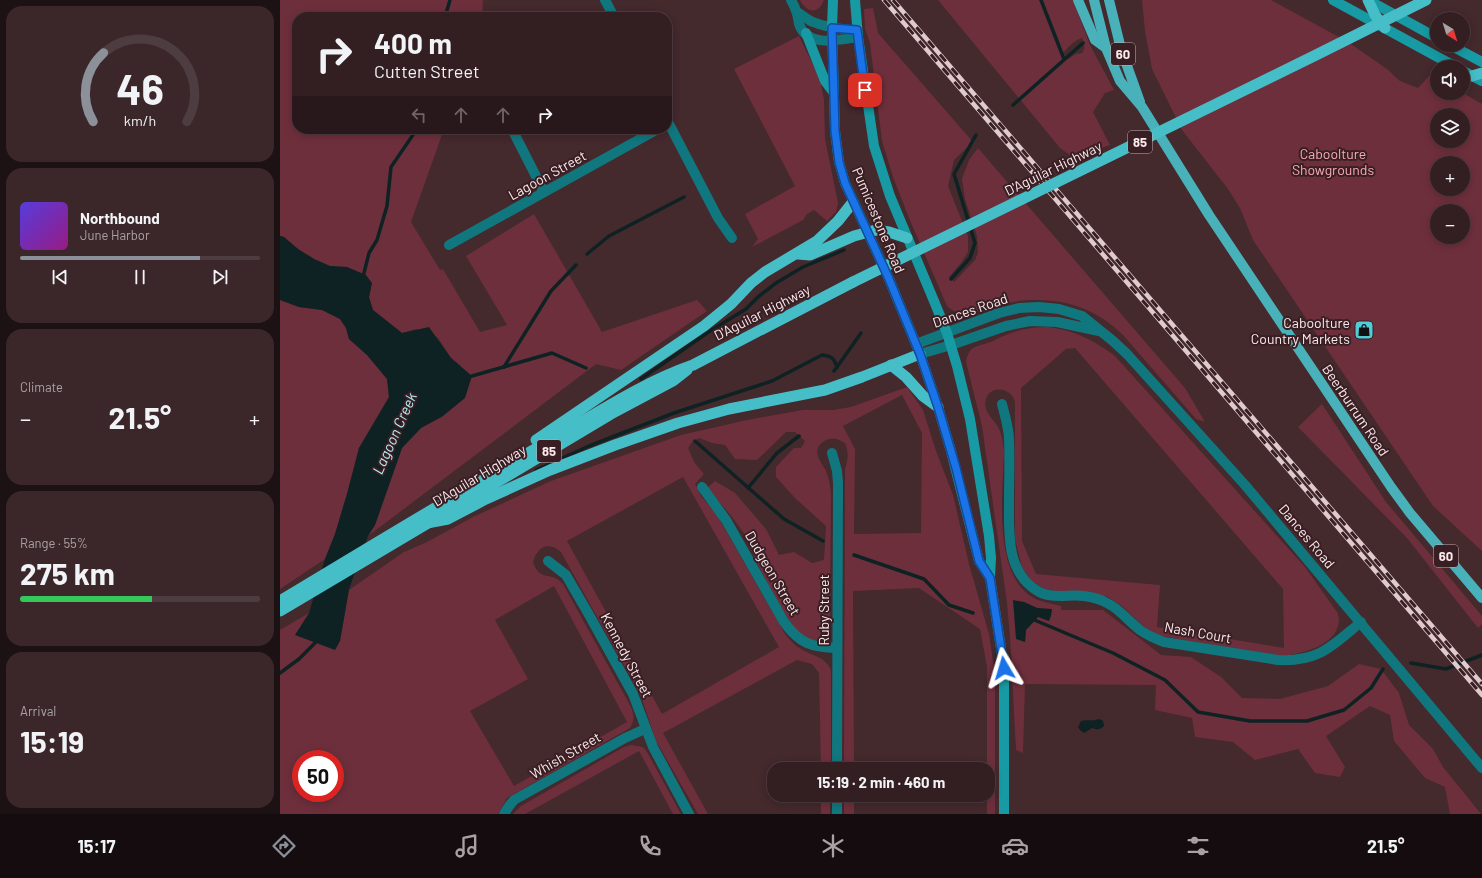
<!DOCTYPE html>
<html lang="en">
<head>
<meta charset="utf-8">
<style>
	:root { --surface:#331f22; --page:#3b272a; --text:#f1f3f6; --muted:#a9a2a5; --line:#4e3d40; --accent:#8c9099 }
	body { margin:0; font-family:Barlow,sans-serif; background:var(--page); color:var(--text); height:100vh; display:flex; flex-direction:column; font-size:15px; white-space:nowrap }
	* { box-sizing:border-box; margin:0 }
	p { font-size:13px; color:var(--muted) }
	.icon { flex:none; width:22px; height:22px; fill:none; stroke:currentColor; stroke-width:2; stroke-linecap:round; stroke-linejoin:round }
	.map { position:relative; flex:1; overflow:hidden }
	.details { display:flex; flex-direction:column; gap:6px; padding:6px; background:#1c1113; width:280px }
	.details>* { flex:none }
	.hud { position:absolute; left:12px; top:12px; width:380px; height:122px; border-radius:16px; box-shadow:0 2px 10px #0003,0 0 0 1px var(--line); background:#331f22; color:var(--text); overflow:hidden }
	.needle { width:26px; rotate:142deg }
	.fabs { position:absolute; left:1150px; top:12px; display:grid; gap:8px }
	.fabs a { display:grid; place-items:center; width:40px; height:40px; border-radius:50%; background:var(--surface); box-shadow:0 2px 10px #0003,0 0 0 1px var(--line); font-size:20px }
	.speed { position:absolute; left:12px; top:750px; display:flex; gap:8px; font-size:20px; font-weight:700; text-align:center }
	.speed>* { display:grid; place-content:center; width:52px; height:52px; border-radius:50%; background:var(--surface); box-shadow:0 2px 10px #0003,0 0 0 1px var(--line); line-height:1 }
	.speed .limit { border:6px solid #d22; background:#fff; color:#111 }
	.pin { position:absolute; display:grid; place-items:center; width:34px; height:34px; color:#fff; margin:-17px; border-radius:8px; box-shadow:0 2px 6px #0006 }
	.me { position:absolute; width:44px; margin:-22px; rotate:353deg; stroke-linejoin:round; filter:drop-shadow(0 0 3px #0008) }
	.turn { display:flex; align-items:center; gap:14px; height:84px; padding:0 16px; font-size:18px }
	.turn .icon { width:52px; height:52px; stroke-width:2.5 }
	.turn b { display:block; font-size:28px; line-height:34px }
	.lanes { display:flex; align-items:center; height:38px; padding:0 16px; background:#0003; justify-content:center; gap:20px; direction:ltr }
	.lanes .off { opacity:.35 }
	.big { font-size:30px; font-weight:700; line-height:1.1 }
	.details .widget { flex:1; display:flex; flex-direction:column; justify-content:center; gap:6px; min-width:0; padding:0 14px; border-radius:16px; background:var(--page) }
	.details .dial { align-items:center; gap:0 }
	.dial svg { height:104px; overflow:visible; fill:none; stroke:var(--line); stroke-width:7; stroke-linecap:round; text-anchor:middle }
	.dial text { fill:var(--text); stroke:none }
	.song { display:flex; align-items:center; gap:12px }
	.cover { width:48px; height:48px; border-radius:6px; background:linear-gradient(135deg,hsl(250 70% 55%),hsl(310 70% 35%)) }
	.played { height:4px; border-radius:2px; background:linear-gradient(90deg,var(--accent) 75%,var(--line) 75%) }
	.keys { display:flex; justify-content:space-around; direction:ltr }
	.heat { display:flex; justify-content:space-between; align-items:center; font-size:22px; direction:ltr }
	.charge { height:6px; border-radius:3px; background:linear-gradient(90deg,#34c759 55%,var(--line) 0) }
	.trip { position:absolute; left:487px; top:762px; width:228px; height:40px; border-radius:16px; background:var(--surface); box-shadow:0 2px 10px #0003,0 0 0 1px var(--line); font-weight:700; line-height:40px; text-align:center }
	.dock { display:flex; height:64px; justify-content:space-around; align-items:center; background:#140c0e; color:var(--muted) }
	.dock .icon { width:28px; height:28px }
	.dock .active { color:var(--accent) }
	.dock b { font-size:18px; color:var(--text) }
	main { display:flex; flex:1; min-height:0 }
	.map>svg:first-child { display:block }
</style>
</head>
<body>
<main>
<section class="details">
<div class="widget dial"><svg viewBox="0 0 100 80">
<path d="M14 69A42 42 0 1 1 86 69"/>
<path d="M14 69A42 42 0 0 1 22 16" stroke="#8c9099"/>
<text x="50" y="56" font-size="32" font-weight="700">46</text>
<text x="50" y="72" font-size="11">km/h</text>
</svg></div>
<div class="widget">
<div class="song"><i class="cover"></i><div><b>Northbound</b><p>June Harbor</p></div></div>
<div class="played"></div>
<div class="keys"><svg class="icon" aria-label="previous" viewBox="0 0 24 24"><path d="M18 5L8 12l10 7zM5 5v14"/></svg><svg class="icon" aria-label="pause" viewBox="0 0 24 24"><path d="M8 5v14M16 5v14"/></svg><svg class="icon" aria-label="next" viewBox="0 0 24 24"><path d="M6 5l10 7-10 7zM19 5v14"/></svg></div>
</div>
<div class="widget"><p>Climate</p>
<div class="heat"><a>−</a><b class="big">21.5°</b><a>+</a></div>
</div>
<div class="widget"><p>Range · 55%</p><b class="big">275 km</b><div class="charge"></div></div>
<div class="widget"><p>Arrival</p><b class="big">15:19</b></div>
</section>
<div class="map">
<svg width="1202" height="814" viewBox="0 0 1202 814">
	<rect width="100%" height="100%" fill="#44292d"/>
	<g fill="#6e2f3c" fill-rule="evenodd">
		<polygon points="0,0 203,0 202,17 17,17 17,129 164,129 131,222 160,270 163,269 200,332 227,325 186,256 254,214 322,332 417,300 427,311 341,370 316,364 88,536 95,525 122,448 141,428 163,416 181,366 171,358 158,338 136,329 122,333 93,310 89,297 92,283 67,267 50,266 34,259 18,249 4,237 0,236"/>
		<path d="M520 0H544C538 15 527 13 520 0Z"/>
		<path d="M658 0H793L810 45 834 90 825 93 813 112 830 145 794 158 780 148ZM802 38C805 43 805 49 802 53L796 54 788 59 783 53C788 48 794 40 802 38Z"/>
		<path d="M862 0H991L1068 42 1107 69 1120 81 1138 88 1150 75 1157 79V93H1183L1202 104V551L1153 506 973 240 960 208 948 189 902 130 872 69 865 31ZM1157 115H1183V141H1157ZM1157 163H1183V189H1157ZM1157 211H1183V237H1157Z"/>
		<path d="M593 8 598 33 693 142 674 160 668 186 688 236V252L681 263 669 277 674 282 695 260 698 253 697 236 685 199 682 179 689 160 698 148 905 388 925 422 916 419 843 335C818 310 787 299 752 300 742 300 731 302 722 305 705 310 682 321 667 306L629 218 613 177 602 141 590 43 585 29 584 9Z"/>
		<polygon points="519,36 540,79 544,100 545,139 558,203 556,212 547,221 534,210 527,214 523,220 472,247 478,239 465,214 515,186 454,69"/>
		<polygon points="0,300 19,307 42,310 60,319 66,328 69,339 87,355 107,379 109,397 79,448 67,494 55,534 45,559 0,589"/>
		<path d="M769 327C796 331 813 340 835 356L1025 567 1057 612C1058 614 1059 618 1059 621 1057 646 1021 654 1001 656L898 639 877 635 862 625 843 607 828 597 809 593H780L763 588 752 581 742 568 735 539V402C732 388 711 384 706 399 702 411 713 418 718 427 722 434 723 442 724 451 723 491 713 568 749 595 758 602 770 603 781 606V610H823L881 655 911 657 941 677 962 698 1000 699 1048 686 1079 664 1101 669 1119 693 1129 725 1153 749 1163 767 1201 814H1170L1165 787 1145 778 1114 741 1110 715 1090 706 1046 736 1065 767 1060 777 1035 773 1018 749 975 760 953 742 915 737 912 718 875 710 876 685 745 684 743 753 736 750 730 637 727 603 702 426 686 362C689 343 700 347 713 341 732 331 747 327 769 327ZM795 348 1003 589 1004 648 877 627 880 585 756 574 742 541 741 388 786 349ZM744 602 757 608 772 610 758 617 746 630 745 642Z"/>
		<path d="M627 387 643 410 656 451 673 495 689 564 709 634 715 675V814H707V667L700 629 639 588 573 591 574 769H564L565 469C568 459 569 453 565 443 558 439 552 436 544 441 530 451 541 461 546 471 549 478 550 485 551 493L550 631C543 639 534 644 523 637 510 628 483 575 475 559 472 553 472 546 469 541 467 537 463 532 460 528 450 514 439 501 427 488L435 481 455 493 486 529 499 555 514 552 532 563 544 560 546 526 515 498 496 477V467L514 448H521L525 441 515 432H506L477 460 455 459 445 445 432 443 419 438 412 442 408 448 414 462 424 474 415 484 421 496 437 515 505 634C510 640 514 645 521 649 532 656 545 656 551 670V769H541L539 673 532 664 517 660 383 733 428 814H418L376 741 361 696 281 552C268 541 257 547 253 562 260 583 271 570 283 584L351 707C354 715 355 720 350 728L227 798 218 814H0V630L29 613 60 641 69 590 124 552 147 542 193 517 271 481 401 435 467 420 523 410H553L571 407ZM622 395 642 433 641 533 574 534 575 449 563 426ZM403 477 499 647 382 714 287 541ZM274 586 347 722 234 786 190 711 248 679 215 620ZM21 759H55V793H21Z"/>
		<polygon points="1042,404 1106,502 1202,616 1202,624 1198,628 1127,538 1018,427"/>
		<polygon points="351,745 363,747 367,752 401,814 393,814 359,751 245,814 233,814 241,806 344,747"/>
		<rect x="541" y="795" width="9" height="19"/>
		<rect x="564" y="795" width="10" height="19"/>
	</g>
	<g fill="#0e2223">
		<polygon points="0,236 4,237 18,249 34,259 50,266 67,267 86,275 92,283 89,297 93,310 122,333 149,327 171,358 192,376 185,398 163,416 141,428 122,448 95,525 88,536 69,589 60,641 55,650 15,635 29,613 45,559 55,534 67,494 79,448 109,397 107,379 87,355 69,339 66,328 60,319 42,310 19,307 0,300"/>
		<polygon points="733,600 744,602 757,608 772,609 771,616 769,621 758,617 746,630 745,642 736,639"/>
		<path d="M818 719 822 720 823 721 824 726C820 730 818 730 812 728L804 733 800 730 798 727 801 721C807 719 812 722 818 719Z"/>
	</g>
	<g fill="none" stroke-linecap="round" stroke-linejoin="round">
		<g stroke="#0e2223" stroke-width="3.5">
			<polyline points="761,0 784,59"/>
			<polyline points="165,17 170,0"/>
			<polyline points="733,105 803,43"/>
			<polyline points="307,254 329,236 404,197"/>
			<polyline points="83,277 89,253 97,240 107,206 111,167 137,129"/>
			<polyline points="671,279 690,258 695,243 674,174 696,135"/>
			<polyline points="224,367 271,291 296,265"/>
			<polyline points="557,367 581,333"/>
			<polyline points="192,376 272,353 306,368"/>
			<polyline points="361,379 430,331 466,309 478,297 496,283 523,267 564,250"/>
			<polyline points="415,441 504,519 543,541"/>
			<path d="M256 470 309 446 394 413 492 381 542 355C551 356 554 358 557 367L554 371"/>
			<polyline points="468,488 497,453 519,436"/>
			<polyline points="574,555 644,579 669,605 693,613"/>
			<polyline points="752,619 833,653 885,680 918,712 970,721 1027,721 1064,710 1091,688 1103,669"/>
			<polyline points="1131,663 1166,669 1202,655"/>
			<polyline points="0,673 19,659 35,643 36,640"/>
		</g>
		<g stroke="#11777f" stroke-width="10">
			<polyline points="325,0 334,17"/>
			<path d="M511 0C513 4 515 7 516 11 518 15 518 20 519 24 527 48 559 40 578 37"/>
			<path d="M517 12C522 15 528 20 533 22 547 28 562 29 577 31"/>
			<polyline points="387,120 438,218 452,238"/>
			<polyline points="232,129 264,192"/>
			<polyline points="169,245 378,129"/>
			<polyline points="636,344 719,313 739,308 759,307 779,309 802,316 833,341 847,354 965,485 1202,768"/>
			<polyline points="640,354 671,345 726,326 750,321 777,322 819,331"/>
			<path d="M722 404C725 416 729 428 729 440 730 460 729 481 729 501 729 532 726 571 756 590 771 600 788 594 804 596 812 597 820 599 827 603 840 609 848 621 860 630 867 635 876 639 884 642L998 660C1039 662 1052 646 1081 622"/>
			<polyline points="552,453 557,471 558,483 557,769"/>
			<path d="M422 487 446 520 504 622C520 644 531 647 557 648"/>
			<polyline points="268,561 286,575 308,613 353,694 373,747 409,814"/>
			<polyline points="224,814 229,806 234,800 345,738 365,729"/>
			<polyline points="557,814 557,795"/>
		</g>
		<g stroke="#179aa3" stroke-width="10">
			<polyline points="553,0 552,28 555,131 559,162 565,183 609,279 640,354 658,407 671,451 699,561 710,578"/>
			<polyline points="575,0 578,37 594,146 610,196 654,301 667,333 677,366 690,419 709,536 711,558 710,578 724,668 724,814"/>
			<polyline points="1053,0 1176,67"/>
			<polyline points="1088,0 1157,38"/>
			<polyline points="526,33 545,81 554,93"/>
			<polyline points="1170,45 1202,62"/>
			<polyline points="1183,71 1202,81"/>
		</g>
		<g stroke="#48b1ba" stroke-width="10">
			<polyline points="798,0 815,40 826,48"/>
			<polyline points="814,0 826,48 840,81 862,107 929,215 1111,487 1130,513 1202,598"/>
			<polyline points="829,0 841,49 860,102"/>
		</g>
		<g stroke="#46bec8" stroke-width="11">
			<polyline points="1088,0 1095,15 1105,28"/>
			<polyline points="1192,76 1202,73"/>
			<polyline points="518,254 530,255 574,236 596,230 609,232 627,238"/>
			<polyline points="611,365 626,377 643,396 658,407"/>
			<polyline points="256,440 424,326 451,304 471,283 485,272 537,241 558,221 573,202"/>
			<polyline points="147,523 168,519 206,499 270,470 335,445 398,423 449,409 545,390 582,377 640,354"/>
			<path d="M0 601C91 546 182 491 274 438 319 412 364 382 413 365L573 282"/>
			<polyline points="0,611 234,472 331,414 393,381 407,370"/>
		</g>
		<defs>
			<g id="rail">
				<polyline points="604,0 1202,695"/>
				<polyline points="613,0 1202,684"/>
			</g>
		</defs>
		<use href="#rail" stroke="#dfcbce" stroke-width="4.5"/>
		<use href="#rail" stroke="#391f24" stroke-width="3" stroke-dasharray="9" stroke-linecap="butt"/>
		<polyline stroke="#46bec8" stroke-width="11" points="573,282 1038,54 1146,0"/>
	</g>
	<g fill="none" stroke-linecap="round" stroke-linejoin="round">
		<defs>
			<polyline id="route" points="585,90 577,30 552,28 555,131 559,162 565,183 609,279 640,354 658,407 676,468 699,561 710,578 724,668"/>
		</defs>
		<use href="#route" stroke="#114b97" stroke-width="10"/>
		<use href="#route" stroke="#1a73e8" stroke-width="7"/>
	</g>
	<defs>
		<symbol id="shop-square" viewBox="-11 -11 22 22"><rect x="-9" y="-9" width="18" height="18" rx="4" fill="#52ccd6" stroke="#391f24"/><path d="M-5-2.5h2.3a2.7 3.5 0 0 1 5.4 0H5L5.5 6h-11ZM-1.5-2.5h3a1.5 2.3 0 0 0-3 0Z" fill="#111"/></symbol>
	</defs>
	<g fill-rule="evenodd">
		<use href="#shop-square" x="1073" y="319" width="22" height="22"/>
	</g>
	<g text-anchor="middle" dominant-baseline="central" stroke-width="4" stroke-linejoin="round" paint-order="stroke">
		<g fill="#391f24" stroke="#c2adb0" stroke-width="1">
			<rect x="831" y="43" width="24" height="22" rx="3"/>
			<rect x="848" y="131" width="24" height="22" rx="3"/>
			<rect x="257" y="440" width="24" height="22" rx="3"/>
			<rect x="1154" y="545" width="24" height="22" rx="3"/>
		</g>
		<g font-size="13" font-weight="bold" fill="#fceaec">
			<text x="843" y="54">60</text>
			<text x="860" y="142">85</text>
			<text x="269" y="451">85</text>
			<text x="1166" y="556">60</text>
		</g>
		<g font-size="14" fill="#faaab6" stroke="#391f24">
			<text x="1053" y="153">Caboolture<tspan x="1053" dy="16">Showgrounds</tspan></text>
		</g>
		<g font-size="14" fill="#fceaec" stroke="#391f24">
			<text transform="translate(773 168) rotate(-26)">D'Aguilar Highway</text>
			<text transform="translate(267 175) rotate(-29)">Lagoon Street</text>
			<text transform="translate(599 220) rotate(67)">Pumicestone Road</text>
			<text transform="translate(690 310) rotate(-19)">Dances Road</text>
			<text transform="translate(482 312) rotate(-27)">D'Aguilar Highway</text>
			<text transform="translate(1076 410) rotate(56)">Beerburrum Road</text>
			<text transform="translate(199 475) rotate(-31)">D'Aguilar Highway</text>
			<text transform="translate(1027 536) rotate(50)">Dances Road</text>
			<text transform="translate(493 573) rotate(60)">Dudgeon Street</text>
			<text transform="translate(543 610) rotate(-90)">Ruby Street</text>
			<text transform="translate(918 632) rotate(10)">Nash Court</text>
			<text transform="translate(347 655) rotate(62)">Kennedy Street</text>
			<text transform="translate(285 755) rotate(-30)">Whish Street</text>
		</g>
		<g font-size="14" fill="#fceaec" stroke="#391f24" text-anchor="end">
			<text x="1070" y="322">Caboolture<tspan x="1070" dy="16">Country Markets</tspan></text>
		</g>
		<g font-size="15" font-style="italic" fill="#b1f0f6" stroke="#391f24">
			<text transform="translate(114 433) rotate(-66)">Lagoon Creek</text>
		</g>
	</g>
</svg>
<div class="fabs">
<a><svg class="needle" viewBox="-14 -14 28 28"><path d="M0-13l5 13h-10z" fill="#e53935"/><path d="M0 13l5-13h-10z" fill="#a9a2a5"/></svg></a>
<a><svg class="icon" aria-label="sound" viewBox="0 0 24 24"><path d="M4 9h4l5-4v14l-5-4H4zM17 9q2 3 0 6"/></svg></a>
<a><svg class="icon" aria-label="layers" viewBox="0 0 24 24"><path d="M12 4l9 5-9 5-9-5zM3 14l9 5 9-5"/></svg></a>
<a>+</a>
<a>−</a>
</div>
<div class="speed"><div class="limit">50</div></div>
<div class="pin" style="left:585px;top:90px;background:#d93025"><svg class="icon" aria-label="arrive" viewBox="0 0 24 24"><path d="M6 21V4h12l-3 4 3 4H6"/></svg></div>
<svg class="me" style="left:724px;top:668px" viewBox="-20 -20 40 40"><path d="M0-17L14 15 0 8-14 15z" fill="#1a73e8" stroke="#fff" stroke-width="4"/></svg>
<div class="trip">15:19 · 2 min · 460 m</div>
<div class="hud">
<div class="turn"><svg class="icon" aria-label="right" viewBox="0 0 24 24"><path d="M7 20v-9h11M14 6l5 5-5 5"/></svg><div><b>400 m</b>Cutten Street</div></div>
<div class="lanes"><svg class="icon off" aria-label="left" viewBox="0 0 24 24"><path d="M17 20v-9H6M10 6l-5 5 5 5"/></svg><svg class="icon off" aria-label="ahead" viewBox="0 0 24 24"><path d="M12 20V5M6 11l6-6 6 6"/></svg><svg class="icon off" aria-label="ahead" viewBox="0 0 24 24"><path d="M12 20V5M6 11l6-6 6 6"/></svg><svg class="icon" aria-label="right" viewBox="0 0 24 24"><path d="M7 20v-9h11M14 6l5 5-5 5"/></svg></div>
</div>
</div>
</main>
<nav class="dock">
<b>15:17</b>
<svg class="icon active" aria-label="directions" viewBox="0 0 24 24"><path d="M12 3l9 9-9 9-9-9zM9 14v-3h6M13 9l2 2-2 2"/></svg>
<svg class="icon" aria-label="music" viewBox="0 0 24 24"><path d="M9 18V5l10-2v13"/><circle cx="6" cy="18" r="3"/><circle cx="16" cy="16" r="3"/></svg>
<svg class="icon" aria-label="phone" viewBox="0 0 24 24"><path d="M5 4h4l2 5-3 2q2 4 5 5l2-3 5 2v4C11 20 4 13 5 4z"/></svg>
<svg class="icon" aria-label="climate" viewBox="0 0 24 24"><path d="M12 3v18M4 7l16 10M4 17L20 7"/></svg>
<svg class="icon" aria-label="car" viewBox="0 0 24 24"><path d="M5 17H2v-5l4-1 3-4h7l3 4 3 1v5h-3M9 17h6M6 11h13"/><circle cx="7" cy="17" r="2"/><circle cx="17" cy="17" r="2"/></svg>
<svg class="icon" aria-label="filters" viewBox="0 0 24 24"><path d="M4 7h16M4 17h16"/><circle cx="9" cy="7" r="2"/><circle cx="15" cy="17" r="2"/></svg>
<b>21.5°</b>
</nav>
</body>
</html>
